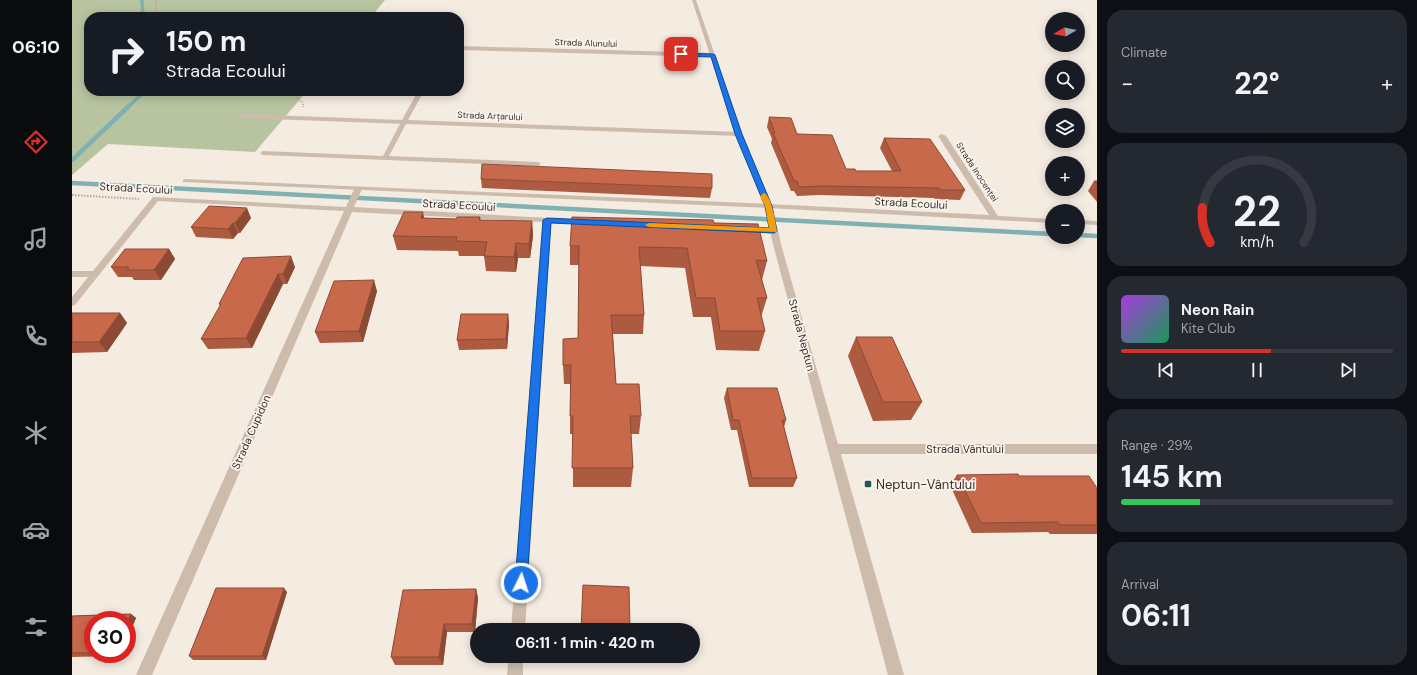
<!DOCTYPE html>
<html lang="en">
<head>
<meta charset="utf-8">
<style>
	:root { --surface:#171b24; --page:#242831; --text:#f1f3f6; --muted:#9ea1a6; --line:#363941; --accent:#d93025 }
	body { margin:0; font-family:"DM Sans",sans-serif; background:var(--page); color:var(--text); height:100vh; display:flex; flex-direction:column; font-size:15px; white-space:nowrap }
	* { box-sizing:border-box; margin:0 }
	p { font-size:13px; color:var(--muted) }
	.icon { flex:none; width:22px; height:22px; fill:none; stroke:currentColor; stroke-width:2; stroke-linecap:round; stroke-linejoin:round }
	.map { position:relative; flex:1; overflow:hidden }
	.details { display:flex; flex-direction:column; gap:10px; padding:10px; background:#0d0f14; width:320px }
	.details>* { flex:none }
	.hud { position:absolute; left:12px; top:12px; width:380px; height:84px; border-radius:16px; box-shadow:0 2px 10px #0003; background:#171b24; color:var(--text); overflow:hidden }
	.needle { width:26px; rotate:260deg }
	.tools { position:absolute; left:973px; top:12px; display:grid; gap:8px }
	.tools a { display:grid; place-items:center; width:40px; height:40px; border-radius:50%; background:var(--surface); box-shadow:0 2px 10px #0003; font-size:20px }
	.speed { position:absolute; left:12px; top:611px; display:flex; gap:8px; font-size:20px; font-weight:700; text-align:center }
	.speed>* { display:grid; place-content:center; width:52px; height:52px; border-radius:50%; background:var(--surface); box-shadow:0 2px 10px #0003; line-height:1 }
	.speed .limit { border:6px solid #d22; background:#fff; color:#111 }
	.pin { position:absolute; display:grid; place-items:center; width:34px; height:34px; color:#fff; margin:-17px; border-radius:8px; box-shadow:0 2px 6px #0006 }
	.me { position:absolute; width:44px; margin:-22px; rotate:4deg; stroke-linejoin:round; filter:drop-shadow(0 0 3px #0008) }
	.turn { display:flex; align-items:center; gap:14px; height:84px; padding:0 16px; font-size:18px }
	.turn .icon { width:52px; height:52px; stroke-width:2.5 }
	.turn b { display:block; font-size:28px; line-height:34px }
	.big { font-size:30px; font-weight:700; line-height:1.1 }
	.details .card { flex:1; display:flex; flex-direction:column; justify-content:center; gap:6px; min-width:0; padding:0 14px; border-radius:16px; background:var(--page) }
	.details .dial { align-items:center; gap:0 }
	.dial svg { height:104px; overflow:visible; fill:none; stroke:var(--line); stroke-width:7; stroke-linecap:round; text-anchor:middle }
	.dial text { fill:var(--text); stroke:none }
	.song { display:flex; align-items:center; gap:12px }
	.cover { width:48px; height:48px; border-radius:6px; background:linear-gradient(135deg,hsl(280 70% 55%),hsl(150 70% 35%)) }
	.played { height:4px; border-radius:2px; background:linear-gradient(90deg,var(--accent) 55%,var(--line) 55%) }
	.keys { display:flex; justify-content:space-around; direction:ltr }
	.heat { display:flex; justify-content:space-between; align-items:center; font-size:22px; direction:ltr }
	.charge { height:6px; border-radius:3px; background:linear-gradient(90deg,#34c759 29%,var(--line) 0) }
	.trip { position:absolute; left:398px; top:623px; width:230px; height:40px; border-radius:20px; background:var(--surface); box-shadow:0 2px 10px #0003; font-weight:700; line-height:40px; text-align:center }
	main { display:flex; flex:1; min-height:0 }
	.tabs { display:flex; flex-direction:column; width:72px; justify-content:space-around; align-items:center; background:#090b0e; color:var(--muted) }
	.tabs .icon { width:28px; height:28px }
	.tabs .active { color:var(--accent) }
	.tabs b { font-size:18px; color:var(--text) }
	.map>svg:first-child { display:block }
</style>
</head>
<body>
<main>
<nav class="tabs">
<b>06:10</b>
<svg class="icon active" aria-label="directions" viewBox="0 0 24 24"><path d="M12 3l9 9-9 9-9-9zM9 14v-3h6M13 9l2 2-2 2"/></svg>
<svg class="icon" aria-label="music" viewBox="0 0 24 24"><path d="M9 18V5l10-2v13"/><circle cx="6" cy="18" r="3"/><circle cx="16" cy="16" r="3"/></svg>
<svg class="icon" aria-label="phone" viewBox="0 0 24 24"><path d="M5 4h4l2 5-3 2q2 4 5 5l2-3 5 2v4C11 20 4 13 5 4z"/></svg>
<svg class="icon" aria-label="climate" viewBox="0 0 24 24"><path d="M12 3v18M4 7l16 10M4 17L20 7"/></svg>
<svg class="icon" aria-label="car" viewBox="0 0 24 24"><path d="M5 17H2v-5l4-1 3-4h7l3 4 3 1v5h-3M9 17h6M6 11h13"/><circle cx="7" cy="17" r="2"/><circle cx="17" cy="17" r="2"/></svg>
<svg class="icon" aria-label="filters" viewBox="0 0 24 24"><path d="M4 7h16M4 17h16"/><circle cx="9" cy="7" r="2"/><circle cx="15" cy="17" r="2"/></svg>
</nav>
<div class="map">
<svg width="1025" height="675" viewBox="0 0 1025 675">
	<rect width="100%" height="100%" fill="#f4ebe1"/>
	<polygon fill="#b8c4a0" points="0,0 313,0 299,17 17,17 17,91 235,91 183,152 36,144 0,175"/>
	<g fill="none" stroke-linecap="round" stroke-linejoin="round">
		<g stroke="#7fb0b2" stroke-width="3.5">
			<polyline points="70,0 71,17"/>
			<polyline points="56,107 73,91"/>
		</g>
		<g stroke="#7fb0b2" stroke-width="4.5">
			<polyline points="0,160 57,106"/>
			<polyline points="0,183 980,234"/>
			<polyline points="1006,235 1025,236"/>
		</g>
		<g stroke="#b9a596" stroke-width="1.5" stroke-dasharray="1 1" stroke-linecap="butt">
			<polyline points="83,17 84,0"/>
			<polyline points="121,91 222,95 231,103 231,107"/>
		</g>
		<polyline stroke="#b9a596" stroke-width="2" stroke-dasharray="1.5 1.5" stroke-linecap="butt" points="0,195 67,199"/>
		<g fill="#cdbbac" fill-rule="evenodd">
			<polygon points="332,120 335,122 317,156 466,162 469,164 466,166 191,155 188,153 191,151 311,156 329,122"/>
			<polygon points="113,179 696,204 700,206 696,208 111,182 111,180"/>
			<polygon points="0,271 23,271 27,274 23,277 0,277"/>
		</g>
		<g fill="#cdbbac" fill-rule="evenodd">
			<polygon points="387,46 641,53 644,55 641,57 387,50"/>
			<polygon points="346,91 352,91 336,120 667,132 670,134 667,136 168,118 165,116 168,114 330,120"/>
			<polygon points="870,134 874,136 926,216 980,219 980,223 696,208 692,206 696,204 917,215 866,136"/>
			<polygon points="283,187 286,187 290,189 282,207 514,220 518,222 514,224 479,223 453,630 439,630 471,222 280,212 80,675 64,675 272,211 86,201 3,305 0,306 0,297 81,197 274,207"/>
			<polygon points="1006,220 1025,221 1025,225 1006,224"/>
			<polygon points="674,226 702,228 706,231 702,234 671,231 670,229"/>
			<polygon points="762,444 1025,444 1025,454 762,454 758,452 756,449 758,446"/>
			<polygon points="437,656 451,656 451,675 435,675"/>
		</g>
		<polygon fill="#cdbbac" fill-rule="evenodd" points="620,0 624,0 670,134 700,206 710,248 832,675 816,675 702,248 692,206 664,134"/>
	</g>
	<g fill="#ac5a40">
		<polygon points="697,117 725,134 774,169 784,171 820,171 808,148 812,138 893,190 888,200 863,199 862,198 747,195 725,196 722,191 719,191 699,143 700,139 695,127"/>
		<polygon points="409,179 640,188 638,198 410,188"/>
		<polygon points="1022,181 1025,181 1025,202 1016,191"/>
		<polygon points="408,217 409,221 460,221 461,236 458,258 446,258 444,272 414,271 412,256 387,256 386,251 325,250 321,236 352,218 384,219"/>
		<polygon points="179,218 168,233 166,233 161,239 124,237 119,227"/>
		<polygon points="642,223 695,261 690,280 695,298 689,317 693,331 687,351 644,350 639,317 621,317 613,268 568,266 572,315 571,334 541,334 544,384 569,416 567,434 559,434 561,468 559,487 501,487 501,434 498,434 498,384 492,384 491,365 506,338 507,265 498,265 498,246"/>
		<polygon points="97,249 103,259 89,280 62,280 60,277 46,277 39,267"/>
		<polygon points="171,258 223,267 215,284 211,284 180,348 136,349 129,339 148,306 147,304"/>
		<polygon points="305,291 291,342 248,343 243,332"/>
		<polygon points="0,313 48,313 55,323 35,352 0,353"/>
		<polygon points="436,314 437,324 435,349 387,350 385,340"/>
		<polygon points="784,337 850,402 839,420 801,421 776,356"/>
		<polygon points="655,388 714,420 712,427 725,478 721,487 677,487 665,430 659,430 652,398"/>
		<polygon points="885,475 947,476 1025,488 1025,534 978,534 976,532 900,533 878,485"/>
		<polygon points="404,589 406,598 403,632 375,632 371,665 323,665 319,657"/>
		<polygon points="215,592 194,660 121,660 117,656"/>
		<polygon points="59,614 64,618 55,639 55,620 21,620 21,654 48,654 47,656 0,657 0,616"/>
	</g>
	<g fill="#8c4a34">
		<polygon points="175,208 179,218 168,233 163,223"/>
		<polygon points="351,212 354,227 349,218"/>
		<polygon points="460,221 461,236 458,258 457,244"/>
		<polygon points="161,223 166,233 161,239 156,229"/>
		<polygon points="444,243 446,258 444,272 442,257"/>
		<polygon points="97,249 103,259 89,280 82,270"/>
		<polygon points="219,256 223,267 215,284 211,274"/>
		<polygon points="206,274 211,284 180,348 174,338"/>
		<polygon points="302,280 305,291 291,342 287,331"/>
		<polygon points="48,313 55,323 35,352 27,342"/>
		<polygon points="436,314 437,324 435,349 434,339"/>
		<polygon points="212,588 215,592 194,660 190,656"/>
		<polygon points="404,589 406,598 403,632 400,624"/>
		<polygon points="59,614 64,618 55,639 55,623"/>
		<polygon points="372,624 375,632 371,665 367,657"/>
	</g>
	<g fill="#c8694b" stroke="#8c4a34">
		<polygon points="697,117 719,118 725,134 760,135 774,169 783,169 784,171 829,171 812,138 858,139 893,190 868,190 867,188 750,186 727,187 725,181 722,181 701,133 703,133"/>
		<polygon points="410,164 640,174 640,188 409,179"/>
		<polygon points="1022,181 1025,181 1025,185"/>
		<polygon points="137,206 175,208 163,223 161,223 156,229 119,227"/>
		<polygon points="332,212 351,212 349,218 384,219 385,217 408,217 407,220 460,221 457,244 444,243 442,257 412,256 415,242 384,241 385,237 321,236"/>
		<polygon points="500,217 641,220 642,223 686,224 695,261 684,260 695,298 685,298 693,331 648,331 643,298 624,298 615,248 567,247 572,315 539,315 544,384 567,384 569,416 558,416 561,468 500,468 501,416 498,416 499,365 491,365 491,339 506,338 507,246 498,246"/>
		<polygon points="53,249 97,249 82,270 55,270 57,267 39,267"/>
		<polygon points="219,256 211,274 206,274 174,338 129,339 149,304 147,304 171,258"/>
		<polygon points="302,280 287,331 243,332 262,281"/>
		<polygon points="0,313 48,313 27,342 0,342"/>
		<polygon points="389,314 436,314 434,339 385,340"/>
		<polygon points="784,337 820,337 850,402 811,402"/>
		<polygon points="655,388 705,388 714,420 710,420 725,478 680,478 667,420 661,420"/>
		<polygon points="946,474 947,476 1017,476 1025,488 1025,525 988,525 986,522 909,523 885,475"/>
		<polygon points="511,585 557,587 558,630 509,630"/>
		<polygon points="144,588 212,588 190,656 117,656"/>
		<polygon points="404,589 400,624 372,624 367,657 319,657 331,590"/>
		<polygon points="59,614 55,623 55,620 21,620 21,653 0,653 0,616"/>
	</g>
	<polygon fill="#1a73e8" stroke="#114b97" points="609,53 641,54 643,55 670,134 700,206 705,231 702,233 479,223 455,583 453,587 449,589 445,587 443,583 471,220 475,218 697,228 693,206 663,134 639,57 607,56 607,53"/>
	<path fill="#f59e0b" d="M692 193C700 197 703 221 705 231L704 232 577 227 573 225 577 223 697 228 693 206 688 196Z"/>
	<rect fill="#1f5a5e" stroke="#fbf5ee" stroke-width="1.5" x="792" y="480" width="8" height="8" rx="2"/>
	<g text-anchor="middle" dominant-baseline="central" stroke-width="3.5" stroke-linejoin="round" paint-order="stroke">
		<g font-size="9" fill="#3b302b" stroke="#fbf5ee">
			<text transform="translate(514 43) rotate(2)">Strada Alunului</text>
			<text transform="translate(418 116) rotate(2)">Strada Arțarului</text>
			<text transform="translate(905 172) rotate(57)">Strada Inocenței</text>
		</g>
		<g font-size="11" fill="#3b302b" stroke="#fbf5ee">
			<text transform="translate(64 188) rotate(3)">Strada Ecoului</text>
			<text transform="translate(839 203) rotate(3)">Strada Ecoului</text>
			<text transform="translate(387 205) rotate(3)">Strada Ecoului</text>
			<text transform="translate(730 335) rotate(75)">Strada Neptun</text>
			<text transform="translate(179 432) rotate(-66)">Strada Cupidon</text>
			<text x="893" y="449">Strada Vântului</text>
		</g>
		<g font-size="13" fill="#3b302b" stroke="#fbf5ee" text-anchor="start">
			<text x="804" y="484">Neptun-Vântului</text>
		</g>
	</g>
</svg>
<div class="tools">
<a><svg class="needle" viewBox="-14 -14 28 28"><path d="M0-13l5 13h-10z" fill="#e53935"/><path d="M0 13l5-13h-10z" fill="#9ea1a6"/></svg></a>
<a><svg class="icon" aria-label="search" viewBox="0 0 24 24"><circle cx="10" cy="10" r="6"/><path d="M15 15l6 6"/></svg></a>
<a><svg class="icon" aria-label="layers" viewBox="0 0 24 24"><path d="M12 4l9 5-9 5-9-5zM3 14l9 5 9-5"/></svg></a>
<a>+</a>
<a>−</a>
</div>
<div class="speed"><div class="limit">30</div></div>
<div class="pin" style="left:609px;top:54px;background:#d93025"><svg class="icon" aria-label="arrive" viewBox="0 0 24 24"><path d="M6 21V4h12l-3 4 3 4H6"/></svg></div>
<svg class="me" style="left:449px;top:583px" viewBox="-20 -20 40 40"><circle r="17" fill="#1a73e8" stroke="#fff" stroke-width="3"/><path d="M0-11L8 9 0 5-8 9z" fill="#fff"/></svg>
<div class="trip">06:11 · 1 min · 420 m</div>
<div class="hud">
<div class="turn"><svg class="icon" aria-label="right" viewBox="0 0 24 24"><path d="M7 20v-9h11M14 6l5 5-5 5"/></svg><div><b>150 m</b>Strada Ecoului</div></div>
</div>
</div>
<section class="details">
<div class="card"><p>Climate</p>
<div class="heat"><a>−</a><b class="big">22°</b><a>+</a></div>
</div>
<div class="card dial"><svg viewBox="0 0 100 80">
<path d="M14 69A42 42 0 1 1 86 69"/>
<path d="M14 69A42 42 0 0 1 8 42" stroke="#d93025"/>
<text x="50" y="56" font-size="32" font-weight="700">22</text>
<text x="50" y="72" font-size="11">km/h</text>
</svg></div>
<div class="card">
<div class="song"><i class="cover"></i><div><b>Neon Rain</b><p>Kite Club</p></div></div>
<div class="played"></div>
<div class="keys"><svg class="icon" aria-label="previous" viewBox="0 0 24 24"><path d="M18 5L8 12l10 7zM5 5v14"/></svg><svg class="icon" aria-label="pause" viewBox="0 0 24 24"><path d="M8 5v14M16 5v14"/></svg><svg class="icon" aria-label="next" viewBox="0 0 24 24"><path d="M6 5l10 7-10 7zM19 5v14"/></svg></div>
</div>
<div class="card"><p>Range · 29%</p><b class="big">145 km</b><div class="charge"></div></div>
<div class="card"><p>Arrival</p><b class="big">06:11</b></div>
</section>
</main>
</body>
</html>
